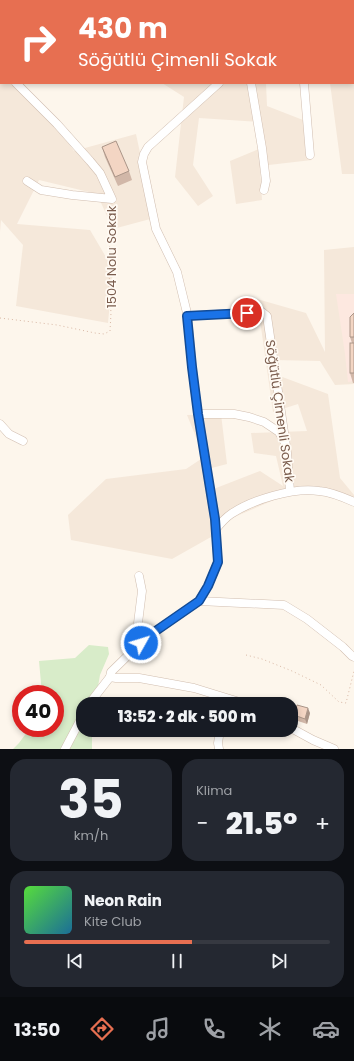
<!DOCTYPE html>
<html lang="tr">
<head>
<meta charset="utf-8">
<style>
	:root { --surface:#171b24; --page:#242831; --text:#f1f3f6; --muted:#9ea1a6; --line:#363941; --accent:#e76f51 }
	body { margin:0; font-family:Poppins,sans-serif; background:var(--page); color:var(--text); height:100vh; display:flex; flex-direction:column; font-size:15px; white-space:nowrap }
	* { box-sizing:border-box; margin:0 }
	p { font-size:13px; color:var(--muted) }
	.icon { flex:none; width:22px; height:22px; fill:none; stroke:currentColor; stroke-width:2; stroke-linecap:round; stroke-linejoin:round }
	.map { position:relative; height:749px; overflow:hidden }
	.side { display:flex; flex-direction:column; gap:10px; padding:10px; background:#0d0f14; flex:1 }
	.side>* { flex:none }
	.hud { position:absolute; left:0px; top:0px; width:354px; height:84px; box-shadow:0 2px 6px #0003; background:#e76f51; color:#fff; overflow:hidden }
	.speed { position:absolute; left:12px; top:685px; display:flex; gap:8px; font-size:20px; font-weight:700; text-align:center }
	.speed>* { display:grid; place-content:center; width:52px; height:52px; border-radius:50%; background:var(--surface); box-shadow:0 2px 6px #0003; line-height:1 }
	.speed .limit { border:6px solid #d22; background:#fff; color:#111 }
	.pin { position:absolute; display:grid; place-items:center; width:34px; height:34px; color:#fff; margin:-17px; border:2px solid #fff; border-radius:50%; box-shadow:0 1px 4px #0007 }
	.me { position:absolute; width:44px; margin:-22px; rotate:51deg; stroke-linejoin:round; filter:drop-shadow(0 0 3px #0008) }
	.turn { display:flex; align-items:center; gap:14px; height:84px; padding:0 12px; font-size:18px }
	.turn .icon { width:52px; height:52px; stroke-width:2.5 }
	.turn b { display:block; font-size:28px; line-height:34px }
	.big { font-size:30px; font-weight:800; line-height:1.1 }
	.side .card { flex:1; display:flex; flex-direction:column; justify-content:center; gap:6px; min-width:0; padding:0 14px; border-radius:16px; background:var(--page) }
	.side .dial { align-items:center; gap:0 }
	.dial b { font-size:52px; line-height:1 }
	.song { display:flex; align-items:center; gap:12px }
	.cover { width:48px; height:48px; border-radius:6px; background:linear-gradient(135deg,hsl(110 70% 55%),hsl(200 70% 35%)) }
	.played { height:4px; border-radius:2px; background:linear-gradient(90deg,var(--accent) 55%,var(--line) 55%) }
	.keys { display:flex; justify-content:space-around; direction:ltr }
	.heat { display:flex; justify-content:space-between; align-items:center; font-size:22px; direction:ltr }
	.side .tiles { flex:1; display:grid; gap:10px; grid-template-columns:1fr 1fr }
	.card:last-child { grid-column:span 2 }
	.trip { position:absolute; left:76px; top:697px; width:222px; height:40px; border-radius:16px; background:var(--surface); box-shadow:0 2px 6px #0003; font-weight:800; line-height:40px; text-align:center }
	.tabs { display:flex; height:64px; justify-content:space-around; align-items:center; background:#090b0e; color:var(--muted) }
	.tabs .icon { width:28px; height:28px }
	.tabs .active { color:var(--accent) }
	.tabs b { font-size:18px; color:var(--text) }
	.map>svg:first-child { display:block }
</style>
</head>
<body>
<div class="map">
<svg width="354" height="749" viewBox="0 0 354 749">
	<rect width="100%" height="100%" fill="#fdf6ec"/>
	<g fill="#f5e8da">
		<polygon points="125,0 354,0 354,174 342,174 330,83 353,83 353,1 133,1"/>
		<polygon points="0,47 1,49 1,83 23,83 74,151 136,134 154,218 113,229 97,194 39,180 17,224 90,230 113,269 108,323 16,306 23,245 1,220 0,232"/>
		<polygon points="162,83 266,83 267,106 303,120 312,160 260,166 262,200 236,204 230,161 259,149 259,122 199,118 193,165 213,196 198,206 175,177 184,97"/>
		<polygon points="354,247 354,384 335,385 320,361 274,360 277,375 328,394 340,478 354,495 354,505 336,493 307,486 232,518 211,537 172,559 71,540 68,515 106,479 186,469 204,457 187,415 221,414 227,464 204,470 211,490 260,471 283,486 276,456 254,453 251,433 307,431 298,404 273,412 257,299 306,313 325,352 324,250"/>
	</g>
	<polygon fill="#fde8e0" points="336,294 354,294 354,381 348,382 345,354"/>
	<polygon fill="#d8ecc9" points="89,645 108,647 109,654 100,675 95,704 83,704 83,730 92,730 92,749 13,749 19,743 30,728 55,728 55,694 42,694 39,661 75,658"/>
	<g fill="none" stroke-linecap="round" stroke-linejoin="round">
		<defs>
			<g id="minor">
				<polyline points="67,1 67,0"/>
				<polyline points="193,1 193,0"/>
				<polyline points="333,1 333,0"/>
				<polyline points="353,11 354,10"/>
				<polyline points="0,55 1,65"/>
				<polyline points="353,63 354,63"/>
				<polyline points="16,83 57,124 90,161 100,173 112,199 72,195 41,190 27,181"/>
				<polyline points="219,83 148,147 144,154 142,162 156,229 177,272 187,313 192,367 198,414 215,519 218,562 208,586 199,601 147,637 111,672 110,677 116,678 139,678 194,688 246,704"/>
				<polyline points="251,83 262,148 266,181 264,190"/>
				<polyline points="304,83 310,155"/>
				<polyline points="187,316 262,312 267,316 287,453 290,491"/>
				<polyline points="198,414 234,414 249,417 264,422 279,432 284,441"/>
				<polyline points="0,424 9,434 23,441"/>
				<path d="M216 529C220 524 225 518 231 514 252 500 293 487 319 491 331 492 343 497 354 502"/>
				<polyline points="139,576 142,591 138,623 141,643"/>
				<polyline points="199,601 284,605 307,619 343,647 352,656 354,657"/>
				<polyline points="89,704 110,677"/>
				<polyline points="291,728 313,740 334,749"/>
				<polyline points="65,749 83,715"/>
				<polyline points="219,749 218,743 220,730"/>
			</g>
		</defs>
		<use href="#minor" stroke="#d1beb0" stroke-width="9"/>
		<g stroke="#d9b8a5" stroke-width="1" stroke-dasharray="1 3" stroke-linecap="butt">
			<polyline points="0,318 57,325 95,333 104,334 110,331 111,313 109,284 110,269 109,217 111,206"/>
			<polyline points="246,655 262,659 292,671 321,685 339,702 346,703 354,671"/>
		</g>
		<use href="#minor" stroke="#fff" stroke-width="8"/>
	</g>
	<g fill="#d1b7a8">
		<rect x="291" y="0" width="24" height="1"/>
		<polygon points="340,0 349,0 349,1 341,1"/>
		<rect x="353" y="25" width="1" height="24"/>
		<polygon points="102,147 129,171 132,180 118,186 105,157"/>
		<polygon points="354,313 354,383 353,383 350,373 352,343 350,337"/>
		<polygon points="310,713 307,724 295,720 294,715"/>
	</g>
	<polygon fill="#aa9588" points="308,708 310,713 307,724 305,719"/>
	<g fill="#f3d5c3" stroke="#aa9588">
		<rect x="353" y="25" width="1" height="17"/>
		<polygon points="116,141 129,171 115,177 102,147"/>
		<polygon points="354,313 354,337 350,337 350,317"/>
		<rect x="350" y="343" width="4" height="30"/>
		<polygon points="297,705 308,708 305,719 294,715"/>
	</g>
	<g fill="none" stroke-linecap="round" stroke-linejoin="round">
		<defs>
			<polyline id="route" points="141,643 147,637 199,601 208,586 218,562 215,519 198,414 192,367 187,316 247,313"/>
		</defs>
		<use href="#route" stroke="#114b97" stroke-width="10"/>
		<use href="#route" stroke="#1a73e8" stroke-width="7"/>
	</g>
	<g text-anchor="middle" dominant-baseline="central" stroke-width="3.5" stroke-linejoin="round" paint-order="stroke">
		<g font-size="13" fill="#7a5c4d" stroke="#fffaf3">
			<text transform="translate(111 257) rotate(-90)">1504 Nolu Sokak</text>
			<text transform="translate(280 411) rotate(82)">Söğütlü Çimenli Sokak</text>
		</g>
	</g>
</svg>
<div class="speed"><div class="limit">40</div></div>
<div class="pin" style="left:247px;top:313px;background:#d93025"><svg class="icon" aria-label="arrive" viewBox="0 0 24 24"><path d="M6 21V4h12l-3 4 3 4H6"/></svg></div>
<svg class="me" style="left:141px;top:643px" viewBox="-20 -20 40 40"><circle r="17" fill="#1a73e8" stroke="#fff" stroke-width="3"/><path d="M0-11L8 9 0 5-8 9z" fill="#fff"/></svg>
<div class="trip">13:52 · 2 dk · 500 m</div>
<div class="hud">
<div class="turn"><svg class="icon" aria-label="right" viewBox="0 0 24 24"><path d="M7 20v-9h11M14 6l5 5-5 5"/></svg><div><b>430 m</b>Söğütlü Çimenli Sokak</div></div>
</div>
</div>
<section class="side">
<div class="tiles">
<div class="card dial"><b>35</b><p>km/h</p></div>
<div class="card"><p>Klima</p>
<div class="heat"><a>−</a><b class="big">21.5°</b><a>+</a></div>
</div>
<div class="card">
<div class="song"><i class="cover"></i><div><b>Neon Rain</b><p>Kite Club</p></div></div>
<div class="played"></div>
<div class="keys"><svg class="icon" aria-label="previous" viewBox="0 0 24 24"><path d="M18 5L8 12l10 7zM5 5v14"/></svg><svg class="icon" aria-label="pause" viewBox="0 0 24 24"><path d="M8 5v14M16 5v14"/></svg><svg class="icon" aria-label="next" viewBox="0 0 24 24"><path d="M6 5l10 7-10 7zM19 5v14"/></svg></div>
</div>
</div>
</section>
<nav class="tabs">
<b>13:50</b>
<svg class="icon active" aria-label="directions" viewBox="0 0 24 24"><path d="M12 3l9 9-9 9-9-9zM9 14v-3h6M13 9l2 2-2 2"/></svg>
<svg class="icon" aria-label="music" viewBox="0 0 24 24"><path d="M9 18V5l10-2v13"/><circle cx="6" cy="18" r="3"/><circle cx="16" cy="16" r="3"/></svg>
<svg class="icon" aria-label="phone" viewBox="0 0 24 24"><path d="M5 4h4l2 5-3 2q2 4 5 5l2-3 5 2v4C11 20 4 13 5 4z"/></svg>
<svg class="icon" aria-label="climate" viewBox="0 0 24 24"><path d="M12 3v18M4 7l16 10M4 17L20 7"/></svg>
<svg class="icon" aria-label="car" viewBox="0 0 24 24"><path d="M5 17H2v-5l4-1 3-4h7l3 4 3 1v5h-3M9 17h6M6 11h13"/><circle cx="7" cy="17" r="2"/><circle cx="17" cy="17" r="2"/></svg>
</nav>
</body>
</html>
